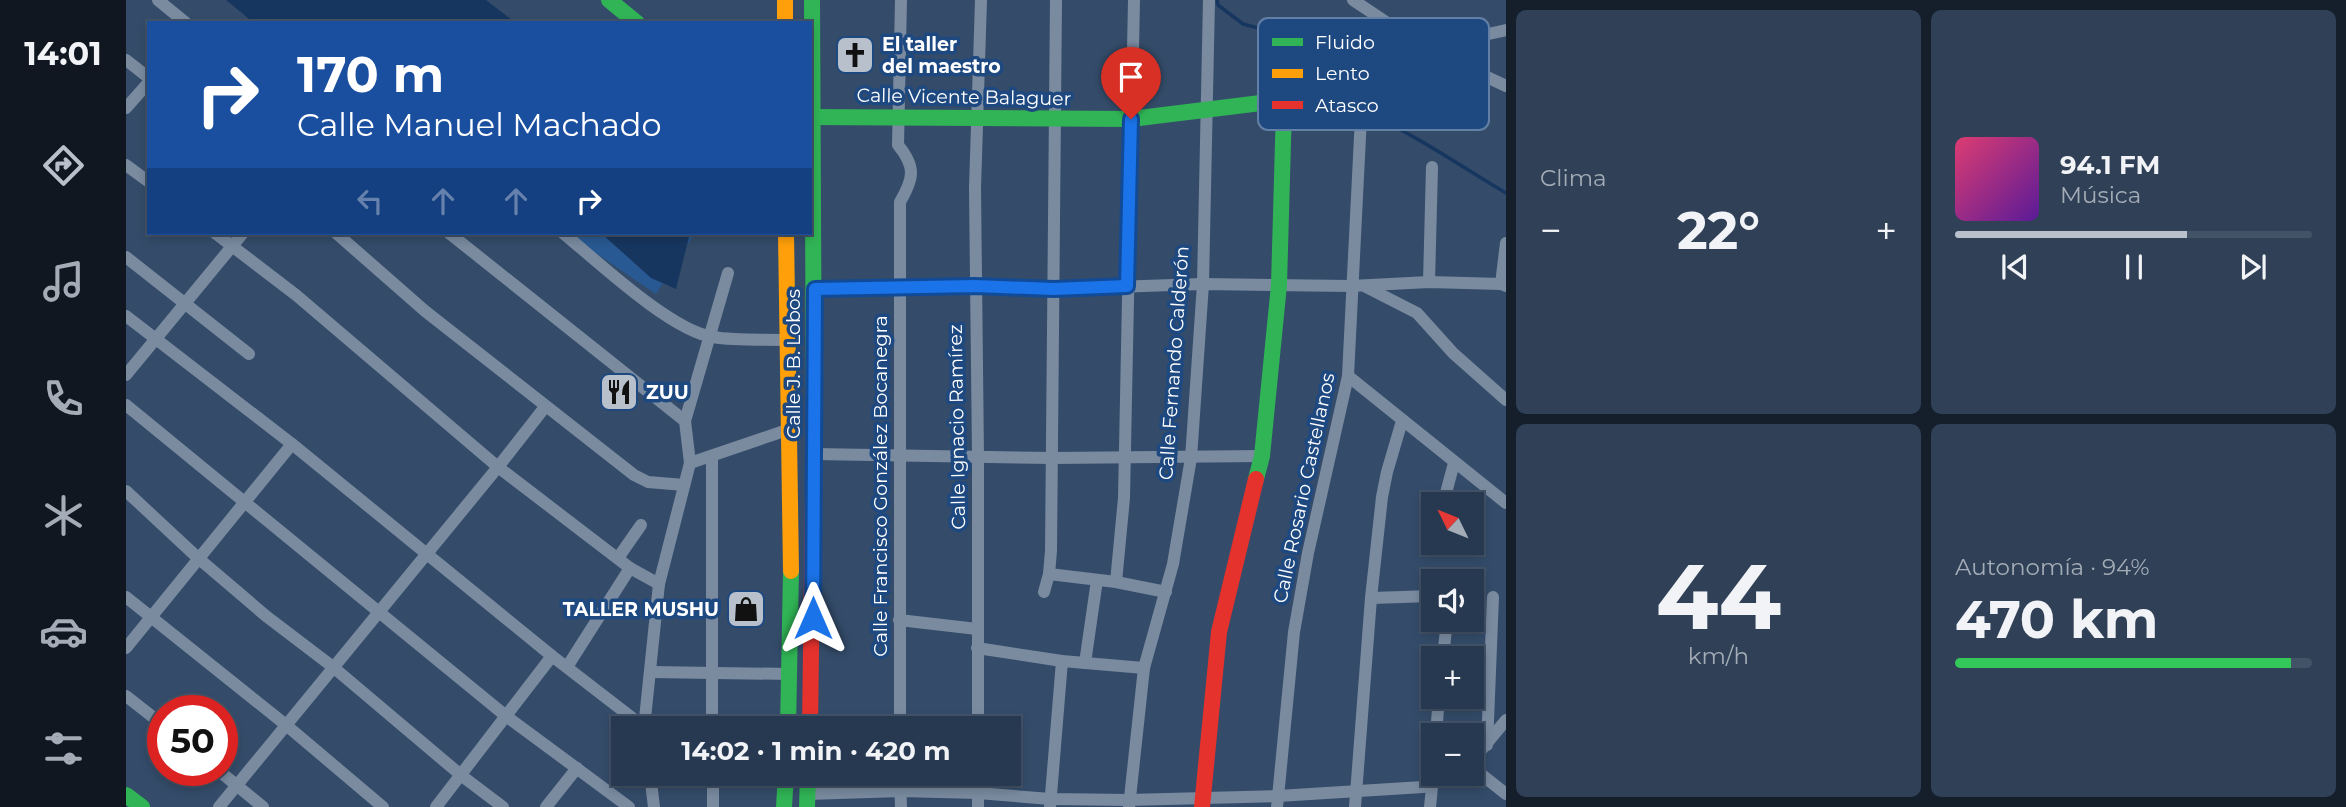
<!DOCTYPE html>
<html lang="es">
<head>
<meta charset="utf-8">
<style>
	:root { --surface:#273950; --page:#2f4057; --text:#f1f3f6; --muted:#a4acb7; --line:#435367; --accent:#b8c0cb }
	body { margin:0; font-family:Montserrat,sans-serif; background:var(--page); color:var(--text); height:100vh; display:flex; flex-direction:column; font-size:26px; white-space:nowrap }
	* { box-sizing:border-box; margin:0 }
	p { font-size:23px; color:var(--muted) }
	.icon { flex:none; width:38px; height:38px; fill:none; stroke:currentColor; stroke-width:2; stroke-linecap:round; stroke-linejoin:round }
	.map { position:relative; flex:1; overflow:hidden }
	.sheet { display:flex; flex-direction:column; gap:10px; padding:10px; background:#151f2c; width:840px }
	.sheet>* { flex:none }
	.top-card { position:absolute; left:21px; top:21px; width:665px; height:214px; border-radius:0px; box-shadow:0 4px 10px #0003,0 0 0 2px var(--line); background:#1a4fa0; color:#fff; overflow:hidden }
	.needle { width:46px; rotate:313deg }
	.fabs { position:absolute; left:1295px; top:492px; display:grid; gap:14px }
	.fabs a { display:grid; place-items:center; width:63px; height:63px; border-radius:0px; background:var(--surface); box-shadow:0 4px 10px #0003,0 0 0 2px var(--line); font-size:35px }
	.speed { position:absolute; left:21px; top:695px; display:flex; gap:14px; font-size:35px; font-weight:700; text-align:center }
	.speed>* { display:grid; place-content:center; width:91px; height:91px; border-radius:50%; background:var(--surface); box-shadow:0 4px 10px #0003,0 0 0 2px var(--line); line-height:1 }
	.speed .limit { border:10px solid #d22; background:#fff; color:#111 }
	.pin { position:absolute; display:grid; place-items:center; width:60px; height:60px; color:#fff; margin:-72px -30px; border-radius:50% 50% 50% 0; rotate:-45deg; box-shadow:0 0 7px #0007 }
	.pin .icon { rotate:45deg }
	.me { position:absolute; width:77px; margin:-38px; rotate:0deg; stroke-linejoin:round; filter:drop-shadow(0 0 5px #0008) }
	.turn { display:flex; align-items:center; gap:24px; height:147px; padding:0 35px; font-size:32px }
	.turn .icon { width:91px; height:91px; stroke-width:2.5 }
	.turn b { display:block; font-size:49px; line-height:60px }
	.lanes { display:flex; align-items:center; height:66px; padding:0 35px; background:#0003; justify-content:center; gap:35px; direction:ltr }
	.lanes .off { opacity:.35 }
	.big { font-size:52px; font-weight:700; line-height:1.1 }
	.sheet .card { flex:1; display:flex; flex-direction:column; justify-content:center; gap:10px; min-width:0; padding:0 24px; border-radius:10px; background:var(--page) }
	.sheet .dial { align-items:center; gap:0 }
	.dial b { font-size:91px; line-height:1 }
	.song { display:flex; align-items:center; gap:21px }
	.cover { width:84px; height:84px; border-radius:10px; background:linear-gradient(135deg,hsl(340 70% 55%),hsl(270 70% 35%)) }
	.played { height:7px; border-radius:4px; background:linear-gradient(90deg,var(--accent) 65%,var(--line) 65%) }
	.keys { display:flex; justify-content:space-around; direction:ltr }
	.heat { display:flex; justify-content:space-between; align-items:center; font-size:38px; direction:ltr }
	.charge { height:10px; border-radius:5px; background:linear-gradient(90deg,#34c759 94%,var(--line) 0) }
	.sheet .tiles { flex:1; display:grid; gap:10px; grid-template-columns:repeat(2,1fr) }
	.trip { position:absolute; left:485px; top:716px; width:410px; height:70px; border-radius:0px; background:var(--surface); box-shadow:0 4px 10px #0003,0 0 0 2px var(--line); font-weight:700; line-height:70px; text-align:center }
	main { display:flex; flex:1; min-height:0 }
	.dock { display:flex; flex-direction:column; width:126px; justify-content:space-around; align-items:center; background:#101720; color:var(--muted) }
	.dock .icon { width:49px; height:49px }
	.dock .current { color:var(--accent) }
	.dock b { font-size:32px; color:var(--text) }
	.map>svg:first-child { display:block }
</style>
</head>
<body>
<main>
<nav class="dock">
<b>14:01</b>
<svg class="icon current" aria-label="directions" viewBox="0 0 24 24"><path d="M12 3l9 9-9 9-9-9zM9 14v-3h6M13 9l2 2-2 2"/></svg>
<svg class="icon" aria-label="music" viewBox="0 0 24 24"><path d="M9 18V5l10-2v13"/><circle cx="6" cy="18" r="3"/><circle cx="16" cy="16" r="3"/></svg>
<svg class="icon" aria-label="phone" viewBox="0 0 24 24"><path d="M5 4h4l2 5-3 2q2 4 5 5l2-3 5 2v4C11 20 4 13 5 4z"/></svg>
<svg class="icon" aria-label="climate" viewBox="0 0 24 24"><path d="M12 3v18M4 7l16 10M4 17L20 7"/></svg>
<svg class="icon" aria-label="car" viewBox="0 0 24 24"><path d="M5 17H2v-5l4-1 3-4h7l3 4 3 1v5h-3M9 17h6M6 11h13"/><circle cx="7" cy="17" r="2"/><circle cx="17" cy="17" r="2"/></svg>
<svg class="icon" aria-label="filters" viewBox="0 0 24 24"><path d="M4 7h16M4 17h16"/><circle cx="9" cy="7" r="2"/><circle cx="15" cy="17" r="2"/></svg>
</nav>
<div class="map">
<svg width="1380" height="807" viewBox="0 0 1380 807">
	<rect width="100%" height="100%" fill="#344c6a"/>
	<polygon fill="#295992" points="440,233 569,233 530,294"/>
	<g fill="#17365f">
		<polygon points="100,0 360,0 390,23 128,23"/>
		<polygon points="475,233 564,233 550,289 525,278"/>
	</g>
	<g fill="none" stroke-linecap="round" stroke-linejoin="round">
		<g stroke="#17365f" stroke-width="3.5">
			<polyline points="1091,0 1092,5 1117,24 1136,29 1155,39 1155,62 1205,103 1232,110"/>
			<path d="M1240 113C1289 134 1334 166 1380 193"/>
		</g>
		<g stroke="#7a8ba0" stroke-width="12">
			<polyline points="32,0 60,23"/>
			<polyline points="1227,0 1299,48 1380,86"/>
			<polyline points="0,60 23,78"/>
			<polyline points="0,108 23,82"/>
			<polyline points="0,165 23,182"/>
			<polyline points="89,233 170,295 372,467 504,568 533,584"/>
			<polyline points="210,233 299,311 508,475 522,482 558,485"/>
			<polyline points="323,233 559,421"/>
			<path d="M437 233C471 261 545 331 587 337 611 341 637 339 662 340"/>
			<polyline points="0,257 123,354"/>
			<polyline points="1303,282 1306,167"/>
			<polyline points="1375,284 1380,243"/>
			<polyline points="1240,287 1291,313 1327,353 1380,400"/>
			<polyline points="689,289 849,286 928,289 1077,284 1225,286 1303,282 1375,284 1380,286"/>
			<polyline points="0,316 166,444 426,656 518,727"/>
			<polyline points="0,375 117,233"/>
			<polyline points="1222,376 1380,503"/>
			<polyline points="0,405 380,716 503,807"/>
			<polyline points="688,454 926,458 1136,456"/>
			<polyline points="586,456 586,728"/>
			<polyline points="564,463 664,429"/>
			<polyline points="0,491 72,558 140,616 207,667 336,776 377,807"/>
			<polyline points="1317,504 1328,463"/>
			<polyline points="1307,540 1307,538"/>
			<polyline points="492,558 515,525"/>
			<polyline points="923,574 990,582 1040,592"/>
			<polyline points="990,582 998,498 1008,0"/>
			<polyline points="918,592 923,574 925,551 930,0"/>
			<polyline points="0,597 160,725 257,807"/>
			<polyline points="1245,598 1307,596"/>
			<polyline points="773,620 851,629"/>
			<polyline points="0,648 166,444"/>
			<polyline points="851,648 936,661 1018,668"/>
			<polyline points="1317,658 1321,620"/>
			<polyline points="959,663 971,580"/>
			<polyline points="441,667 504,568"/>
			<polyline points="525,672 664,674"/>
			<polyline points="0,696 37,725"/>
			<polyline points="518,728 533,584 564,463 559,421 602,273"/>
			<path d="M774 728V202C788 178 790 167 772 145L775 0"/>
			<polyline points="852,728 852,457 849,188 855,0"/>
			<polyline points="1310,735 1313,696"/>
			<polyline points="1361,745 1367,597"/>
			<polyline points="1346,761 1380,720"/>
			<polyline points="1346,767 1380,794"/>
			<polyline points="92,770 137,807"/>
			<polyline points="524,774 528,807"/>
			<polyline points="587,774 587,807"/>
			<polyline points="774,774 775,807"/>
			<polyline points="852,774 852,807"/>
			<polyline points="681,794 775,791 852,793 924,799 1003,800 1152,796 1297,787 1313,774"/>
			<polyline points="93,807 372,467 419,407"/>
			<polyline points="310,807 426,656"/>
			<polyline points="420,807 451,768"/>
			<polyline points="924,807 936,661"/>
			<polyline points="1003,807 1018,668 1047,564 1065,458 1077,284 1083,0"/>
			<polyline points="1151,807 1168,632 1182,553 1222,376 1237,77 1299,48 1380,30"/>
			<polyline points="1229,807 1245,598 1256,497 1261,472 1276,421"/>
			<polyline points="1304,807 1307,777"/>
		</g>
		<g stroke="#30b455" stroke-width="16">
			<polyline points="483,0 511,23"/>
			<polyline points="686,0 688,419"/>
			<polyline points="684,117 1005,119 1151,101 1158,107 1153,285 1136,456 1130,479"/>
			<polyline points="662,728 665,571"/>
			<polyline points="0,795 16,807"/>
			<polyline points="658,807 660,774"/>
			<polyline points="681,807 682,774"/>
		</g>
		<g stroke="#ff9f0a" stroke-width="16">
			<polyline points="659,0 659,23"/>
			<polyline points="660,233 665,571"/>
		</g>
		<g stroke="#e5322d" stroke-width="16">
			<polyline points="684,728 688,419"/>
			<polyline points="1076,807 1093,632 1130,479"/>
		</g>
	</g>
	<g fill="none" stroke-linecap="round" stroke-linejoin="round">
		<defs>
			<polyline id="route" points="687,618 689,289 849,286 928,289 1001,286 1005,119"/>
		</defs>
		<use href="#route" stroke="#114b97" stroke-width="18"/>
		<use href="#route" stroke="#1a73e8" stroke-width="12"/>
	</g>
	<defs>
		<symbol id="church-square" viewBox="-11 -11 22 22"><rect x="-9" y="-9" width="18" height="18" rx="4" fill="#b8c0cb" stroke="#1e4980"/><path d="M-1.2-6h2.4v3.5h3.3v2.4h-3.3V6h-2.4V-.1h-3.3v-2.4h3.3Z" fill="#111"/></symbol>
		<symbol id="restaurant-square" viewBox="-11 -11 22 22"><rect x="-9" y="-9" width="18" height="18" rx="4" fill="#b8c0cb" stroke="#1e4980"/><path d="M-5-6h1v4h1v-4h1v4h1v-4h1v5L-1.5 .5V6h-2V.5L-5-1ZM5-6V6H3V1.5H1.5Q1.5-4 5-6Z" fill="#111"/></symbol>
		<symbol id="shop-square" viewBox="-11 -11 22 22"><rect x="-9" y="-9" width="18" height="18" rx="4" fill="#b8c0cb" stroke="#1e4980"/><path d="M-5-2.5h2.3a2.7 3.5 0 0 1 5.4 0H5L5.5 6h-11ZM-1.5-2.5h3a1.5 2.3 0 0 0-3 0Z" fill="#111"/></symbol>
	</defs>
	<g fill-rule="evenodd">
		<use href="#church-square" x="707" y="33" width="44" height="44"/>
		<use href="#restaurant-square" x="471" y="370" width="44" height="44"/>
		<use href="#shop-square" x="598" y="587" width="44" height="44"/>
	</g>
	<g text-anchor="middle" dominant-baseline="central" stroke-width="7" stroke-linejoin="round" paint-order="stroke">
		<g font-size="19" font-weight="bold" fill="#fff" stroke="#1e4980" text-anchor="start">
			<text x="756" y="44">El taller<tspan x="756" dy="22">del maestro</tspan></text>
			<text x="520" y="392">ZUU</text>
			<text x="593" y="609" text-anchor="end">TALLER MUSHU</text>
		</g>
		<g font-size="19" fill="#fff" stroke="#1e4980">
			<text transform="translate(838 97) rotate(1)">Calle Vicente Balaguer</text>
			<text transform="translate(1048 363) rotate(-86)">Calle Fernando Calderón</text>
			<text transform="translate(667 364) rotate(-90)">Calle J. B. Lobos</text>
			<text transform="translate(831 427) rotate(-91)">Calle Ignacio Ramírez</text>
			<text transform="translate(754 486) rotate(-90)">Calle Francisco González Bocanegra</text>
			<text transform="translate(1178 488) rotate(-78)">Calle Rosario Castellanos</text>
		</g>
	</g>
	<rect x="1132" y="18" width="231" height="112" rx="10" fill="#1e4980" stroke="#6280a6" stroke-width="2"/>
	<rect x="1146" y="38" width="31" height="8" fill="#30b455"/>
	<rect x="1146" y="69" width="31" height="9" fill="#ff9f0a"/>
	<rect x="1146" y="101" width="31" height="8" fill="#e5322d"/>
	<g font-size="19" fill="#fff">
		<text x="1189" y="49">Fluido</text>
		<text x="1189" y="80">Lento</text>
		<text x="1189" y="112">Atasco</text>
	</g>
</svg>
<div class="fabs">
<a><svg class="needle" viewBox="-14 -14 28 28"><path d="M0-13l5 13h-10z" fill="#e53935"/><path d="M0 13l5-13h-10z" fill="#a4acb7"/></svg></a>
<a><svg class="icon" aria-label="sound" viewBox="0 0 24 24"><path d="M4 9h4l5-4v14l-5-4H4zM17 9q2 3 0 6"/></svg></a>
<a>+</a>
<a>−</a>
</div>
<div class="speed"><div class="limit">50</div></div>
<div class="pin" style="left:1005px;top:119px;background:#d93025"><svg class="icon" aria-label="arrive" viewBox="0 0 24 24"><path d="M6 21V4h12l-3 4 3 4H6"/></svg></div>
<svg class="me" style="left:687px;top:618px" viewBox="-20 -20 40 40"><path d="M0-17L14 15 0 8-14 15z" fill="#1a73e8" stroke="#fff" stroke-width="4"/></svg>
<div class="trip">14:02 · 1 min · 420 m</div>
<div class="top-card">
<div class="turn"><svg class="icon" aria-label="right" viewBox="0 0 24 24"><path d="M7 20v-9h11M14 6l5 5-5 5"/></svg><div><b>170 m</b>Calle Manuel Machado</div></div>
<div class="lanes"><svg class="icon off" aria-label="left" viewBox="0 0 24 24"><path d="M17 20v-9H6M10 6l-5 5 5 5"/></svg><svg class="icon off" aria-label="ahead" viewBox="0 0 24 24"><path d="M12 20V5M6 11l6-6 6 6"/></svg><svg class="icon off" aria-label="ahead" viewBox="0 0 24 24"><path d="M12 20V5M6 11l6-6 6 6"/></svg><svg class="icon" aria-label="right" viewBox="0 0 24 24"><path d="M7 20v-9h11M14 6l5 5-5 5"/></svg></div>
</div>
</div>
<section class="sheet">
<div class="tiles">
<div class="card"><p>Clima</p>
<div class="heat"><a>−</a><b class="big">22°</b><a>+</a></div>
</div>
<div class="card">
<div class="song"><i class="cover"></i><div><b>94.1 FM</b><p>Música</p></div></div>
<div class="played"></div>
<div class="keys"><svg class="icon" aria-label="previous" viewBox="0 0 24 24"><path d="M18 5L8 12l10 7zM5 5v14"/></svg><svg class="icon" aria-label="pause" viewBox="0 0 24 24"><path d="M8 5v14M16 5v14"/></svg><svg class="icon" aria-label="next" viewBox="0 0 24 24"><path d="M6 5l10 7-10 7zM19 5v14"/></svg></div>
</div>
<div class="card dial"><b>44</b><p>km/h</p></div>
<div class="card"><p>Autonomía · 94%</p><b class="big">470 km</b><div class="charge"></div></div>
</div>
</section>
</main>
</body>
</html>
